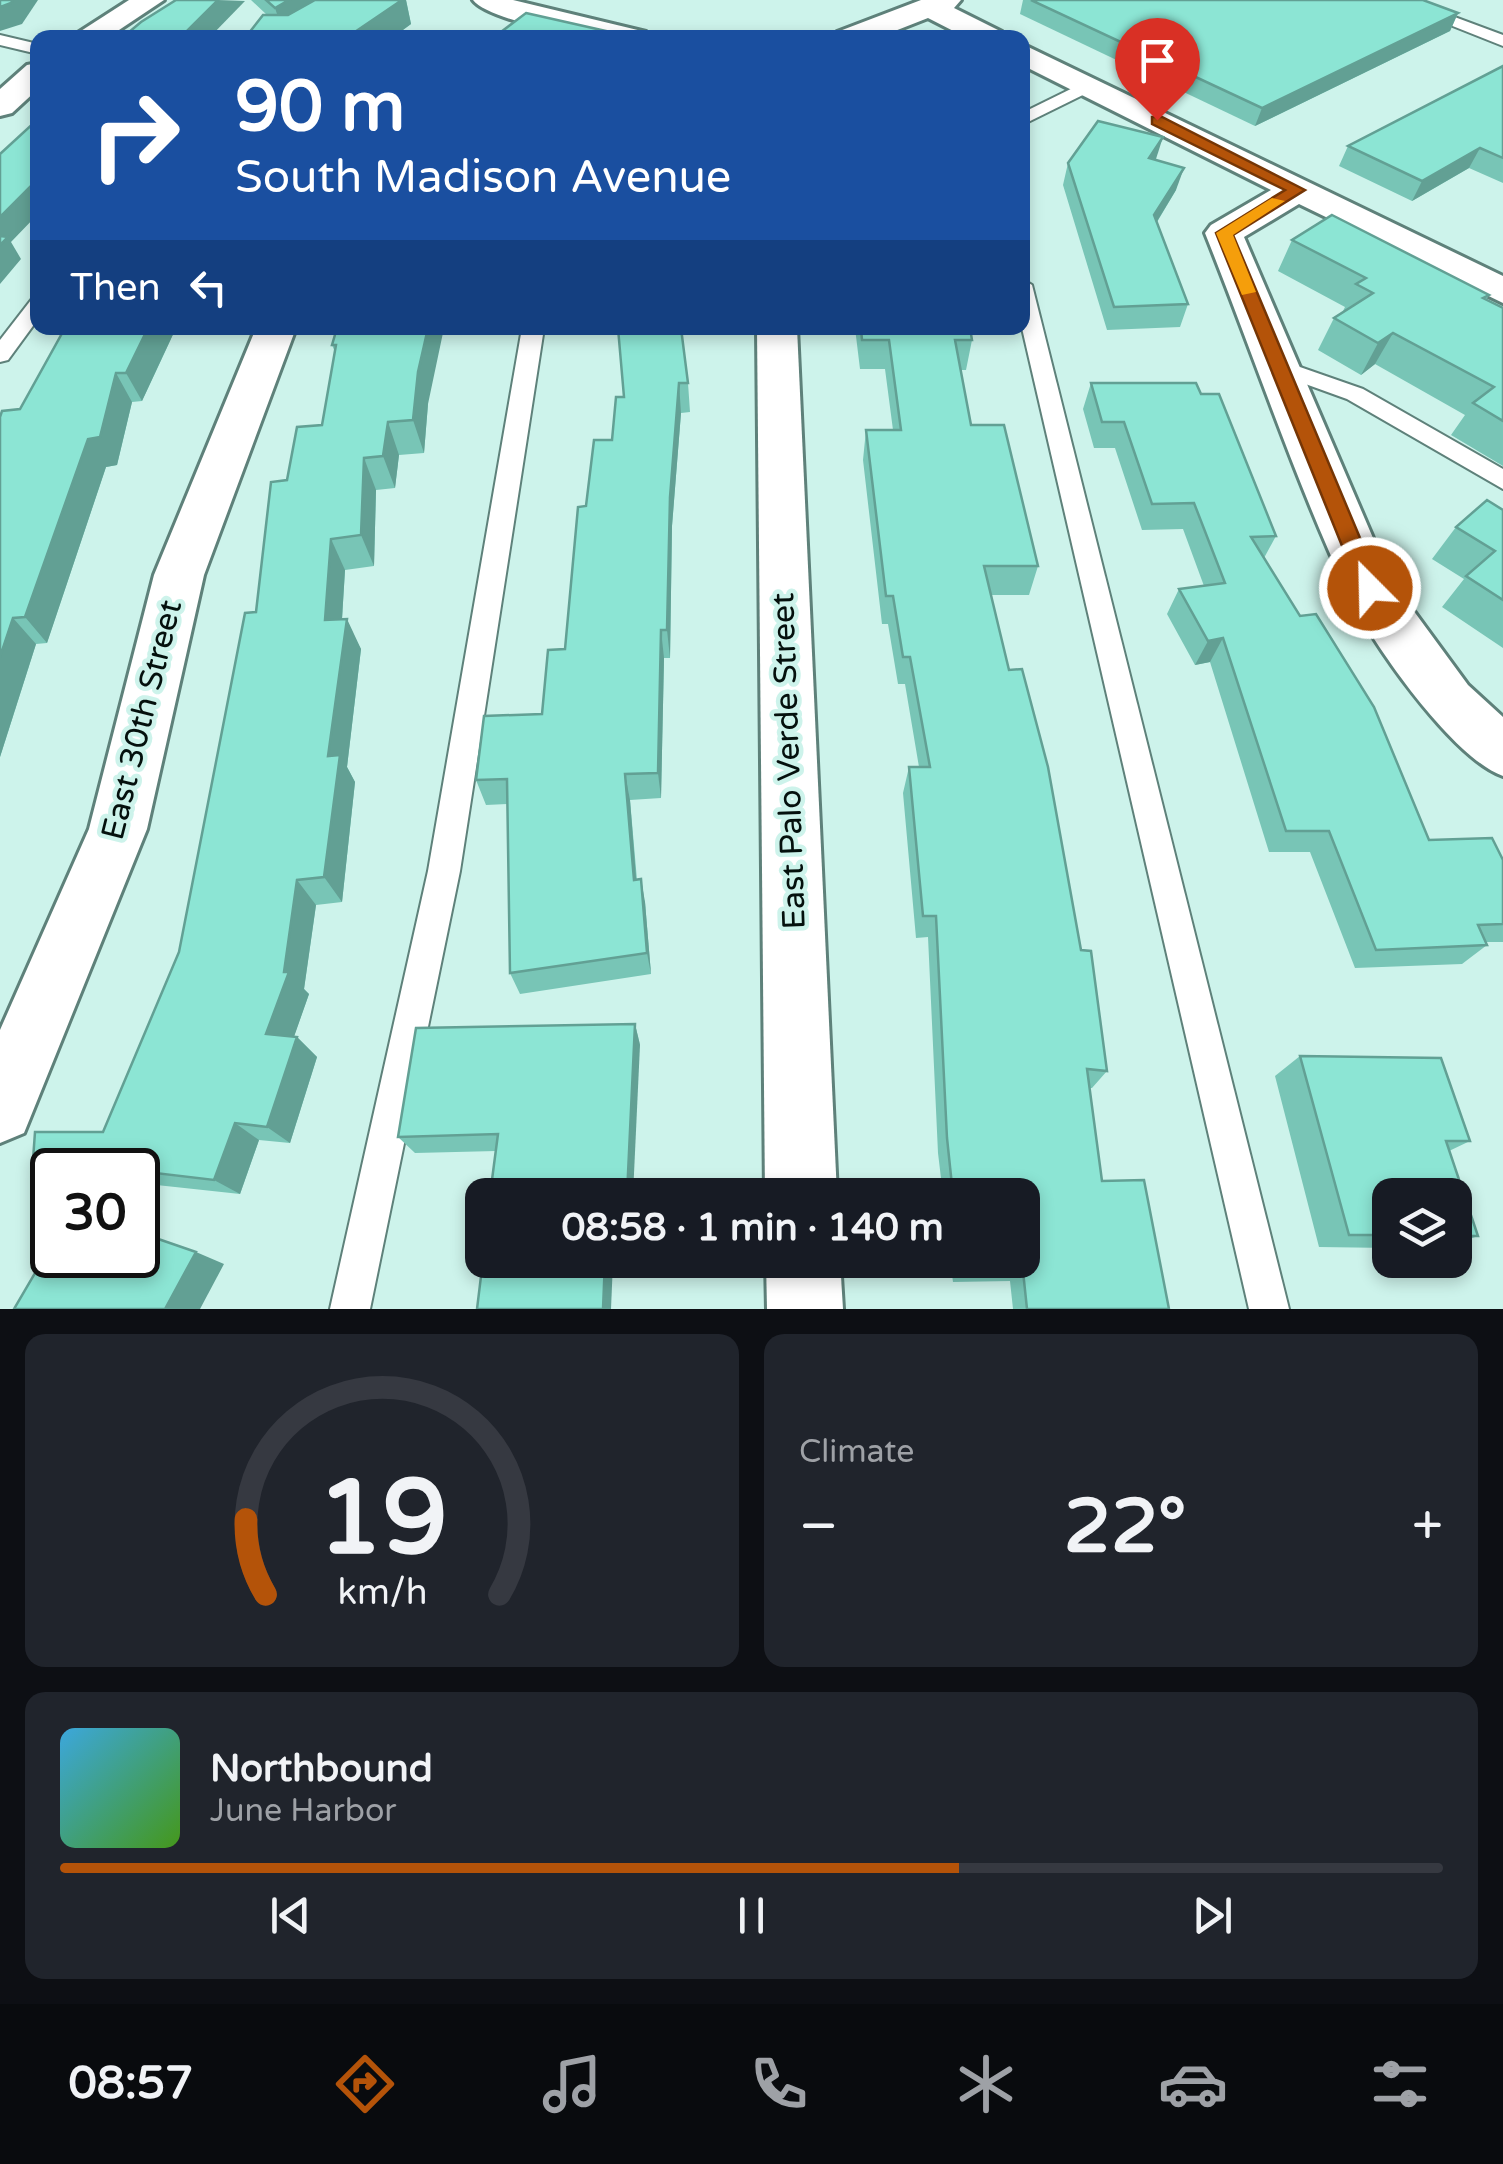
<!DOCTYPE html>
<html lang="en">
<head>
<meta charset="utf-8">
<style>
	:root { --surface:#171b24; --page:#20242c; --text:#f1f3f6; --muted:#9ea1a6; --line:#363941; --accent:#b45309 }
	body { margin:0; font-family:"Varela Round",sans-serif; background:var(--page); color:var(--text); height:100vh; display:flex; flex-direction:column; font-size:38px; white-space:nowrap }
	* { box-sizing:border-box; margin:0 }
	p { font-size:32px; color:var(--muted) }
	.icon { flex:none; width:55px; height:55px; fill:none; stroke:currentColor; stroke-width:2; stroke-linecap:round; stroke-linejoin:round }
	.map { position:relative; height:1309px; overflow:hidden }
	.sheet { display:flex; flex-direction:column; gap:25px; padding:25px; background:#0d0f14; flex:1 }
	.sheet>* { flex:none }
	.hud { position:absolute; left:30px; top:30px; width:1000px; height:305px; border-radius:20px; box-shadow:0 5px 15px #0003; background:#1a4fa0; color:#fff; overflow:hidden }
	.tools { position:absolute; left:1372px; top:1178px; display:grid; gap:20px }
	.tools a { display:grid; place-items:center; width:100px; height:100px; border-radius:20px; background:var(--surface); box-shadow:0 5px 15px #0003; font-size:50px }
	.speed { position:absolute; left:30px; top:1148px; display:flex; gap:20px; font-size:50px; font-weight:700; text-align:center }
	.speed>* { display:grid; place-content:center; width:130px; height:130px; border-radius:50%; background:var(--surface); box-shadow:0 5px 15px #0003; line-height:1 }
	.speed .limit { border:5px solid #111; border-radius:15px; background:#fff; color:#111 }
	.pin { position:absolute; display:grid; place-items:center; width:85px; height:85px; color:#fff; margin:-102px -42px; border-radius:50% 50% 50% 0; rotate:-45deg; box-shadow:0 0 10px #0007 }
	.pin .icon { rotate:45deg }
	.me { position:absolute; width:110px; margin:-55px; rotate:337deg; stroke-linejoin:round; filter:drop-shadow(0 0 8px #0008) }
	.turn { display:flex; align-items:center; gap:35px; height:210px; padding:0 40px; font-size:45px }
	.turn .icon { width:130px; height:130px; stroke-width:2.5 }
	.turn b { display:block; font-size:70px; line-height:85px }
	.then { display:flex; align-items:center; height:95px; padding:0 40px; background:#0003; gap:20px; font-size:38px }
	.big { font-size:75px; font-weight:700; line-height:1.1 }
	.sheet .card { flex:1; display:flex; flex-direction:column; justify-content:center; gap:15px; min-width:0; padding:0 35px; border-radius:20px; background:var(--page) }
	.sheet .dial { align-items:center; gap:0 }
	.dial svg { height:260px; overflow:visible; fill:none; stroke:var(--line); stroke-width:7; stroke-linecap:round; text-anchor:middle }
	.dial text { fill:var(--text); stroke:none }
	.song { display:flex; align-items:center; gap:30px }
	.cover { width:120px; height:120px; border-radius:15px; background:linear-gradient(135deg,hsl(200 70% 55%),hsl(100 70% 35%)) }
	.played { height:10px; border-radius:5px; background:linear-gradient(90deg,var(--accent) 65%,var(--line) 65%) }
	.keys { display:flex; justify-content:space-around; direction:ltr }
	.heat { display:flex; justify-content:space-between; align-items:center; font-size:55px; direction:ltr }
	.sheet .tiles { flex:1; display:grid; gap:25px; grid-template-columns:1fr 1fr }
	.card:last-child { grid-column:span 2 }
	.trip { position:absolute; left:465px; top:1178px; width:575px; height:100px; border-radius:20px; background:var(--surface); box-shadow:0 5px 15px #0003; font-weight:700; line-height:100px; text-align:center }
	.tab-bar { display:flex; height:160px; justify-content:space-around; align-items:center; background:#090b0e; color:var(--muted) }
	.tab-bar .icon { width:70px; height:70px }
	.tab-bar .selected { color:var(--accent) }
	.tab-bar b { font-size:45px; color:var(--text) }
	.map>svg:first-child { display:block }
</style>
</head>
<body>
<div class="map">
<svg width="1503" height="1309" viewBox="0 0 1503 1309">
	<rect width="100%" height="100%" fill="#cdf3eb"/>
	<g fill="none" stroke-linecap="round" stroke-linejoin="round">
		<defs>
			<g id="service">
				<polygon points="1387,0 1409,0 1503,35 1503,46"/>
				<polygon points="0,35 38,44 38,54 0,45"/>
				<polygon points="1087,81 1095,86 1093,90 1022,125 1022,113"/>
				<polygon points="1022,279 1032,285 1289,1309 1249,1309 1022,328"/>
				<polygon points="38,298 38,319 8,360 0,362 0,340 31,300"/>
				<polygon points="522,328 544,328 460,871 370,1309 330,1309 428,871"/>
				<polygon points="1277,359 1363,389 1503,469 1503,489 1347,399 1269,371 1266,366"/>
			</g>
			<g id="minor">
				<polygon points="129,0 164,0 107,38 70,38"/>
				<path d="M473 0H513L646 32 650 38C631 38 612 40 594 37 569 35 486 18 473 0Z"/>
				<polygon points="921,0 961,0 954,8 1002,32 1006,38 967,38 928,18 877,38 833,38 837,32"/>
				<path d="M1022 44 1503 276V303L1299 204 1244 237 1391 580 1468 685 1503 717V776C1452 758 1367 637 1345 587 1292 472 1252 350 1205 233L1211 225 1271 190 1022 65Z"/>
				<polygon points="38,63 38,89 12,113 0,116 0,89 27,65"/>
				<polygon points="256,328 296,328 204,575 147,829 24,1133 0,1143 0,1030 89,829 154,575"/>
				<polygon points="757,328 797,328 837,1195 765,1195"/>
				<polygon points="766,1260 840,1260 843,1309 767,1309"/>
			</g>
		</defs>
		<use href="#service" stroke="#5e817a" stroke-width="4"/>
		<use href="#minor" stroke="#5e817a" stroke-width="6"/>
		<use href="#service" fill="#fff" fill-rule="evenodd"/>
		<use href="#minor" fill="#fff" fill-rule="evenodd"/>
	</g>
	<g fill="#78c5b6">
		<polygon points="251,0 406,0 411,24 392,38 245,38 267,15"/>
		<polygon points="1023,0 1423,0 1458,13 1450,31 1255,126 1020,14"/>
		<polygon points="1503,66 1503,183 1469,168 1412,201 1339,166 1348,146"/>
		<polygon points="1155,160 1176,190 1157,222 1188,304 1180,327 1107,330 1063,185 1068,163"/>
		<polygon points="1292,240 1489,295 1486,300 1503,308 1503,466 1451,435 1465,415 1375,364 1361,375 1318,350 1334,318 1342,313 1345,307 1278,271"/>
		<polygon points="176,328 142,401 132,402 117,465 106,467 47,643 36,644 0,757 0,417 20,409"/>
		<polygon points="337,328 428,404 424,453 399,455 395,488 376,490 374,566 345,570 342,619 361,649 347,767 355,782 342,902 316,905 304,989 309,994 294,1036 297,1037 317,1057 290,1143 259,1140 240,1194 138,1183 138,1170 54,1170 33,1160 103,1132 179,952 287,480 322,425 335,352 332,345"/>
		<polygon points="618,328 688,383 690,412 681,413 672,526 670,658 664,658 661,798 630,800 637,880 645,902 651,974 520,994 510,973 507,804 486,805 476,780 542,714 565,649 586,506 612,440 624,397"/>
		<polygon points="855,328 970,328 972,340 966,370 961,370 971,425 1038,566 1029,595 990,595 1081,950 1107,1071 1092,1088 1089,1088 1102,1181 1169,1309 1013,1309 1010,1281 953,1282 950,1260 1022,1260 1022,1195 943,1195 938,1153 928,937 916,938 903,793 909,767 919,767 905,684 898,684 888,624 882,624 863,460 866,430 893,430 885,369 860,369"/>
		<polygon points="1091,383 1201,394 1276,536 1264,558 1429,840 1503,860 1503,942 1486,942 1487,945 1462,964 1355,968 1310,852 1269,852 1210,662 1195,665 1167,614 1179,589 1204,586 1183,529 1142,530 1115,448 1094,448 1083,409"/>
		<polygon points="1503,510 1503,648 1442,607 1464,579 1432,559 1456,527"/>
		<polygon points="635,1024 640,1045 496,1151 415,1153 398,1137"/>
		<polygon points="1300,1056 1470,1141 1449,1151 1478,1236 1455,1244 1455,1195 1390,1195 1390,1248 1319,1247 1275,1076"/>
	</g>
	<g fill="#62a094">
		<polygon points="13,0 38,0 22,24 0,31 0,7"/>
		<polygon points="218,0 245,1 209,38 180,38"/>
		<polygon points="289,0 329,0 282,29 275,8"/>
		<polygon points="402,0 406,0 411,24 392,38 346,38"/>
		<polygon points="1458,13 1450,31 1255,126 1262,108"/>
		<polygon points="1163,137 1156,159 1142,181 1149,158"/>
		<polygon points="1480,148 1469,168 1412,201 1422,181"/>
		<polygon points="1184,168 1176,190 1147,238 1154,215"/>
		<polygon points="38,179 38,214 11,242 21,259 0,284 0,217"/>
		<polygon points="148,328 176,328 142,401 126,373"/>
		<polygon points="428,328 444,328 428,404 424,453 413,420 418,372"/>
		<polygon points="1393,333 1375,364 1361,375 1378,343"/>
		<polygon points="116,373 132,402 117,465 106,467 47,643 25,617 88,439"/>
		<polygon points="679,383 681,413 672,526 670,658 667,630 670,497"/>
		<polygon points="388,422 399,455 395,488 383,456"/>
		<polygon points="364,458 376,490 374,566 361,535"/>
		<polygon points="331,539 345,570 340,651 325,620"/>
		<polygon points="13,618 36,644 0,757 0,657"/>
		<polygon points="347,619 361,649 347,767 355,782 342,902 324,877 328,756"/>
		<polygon points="661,630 664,658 661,798 658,773"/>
		<polygon points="1223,638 1210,662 1195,665 1208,641"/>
		<polygon points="625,774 630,800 638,903 634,880"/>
		<polygon points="641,879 645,902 651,974 647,953"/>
		<polygon points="297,880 316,905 304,989 309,994 288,1054 266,1034 284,972"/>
		<polygon points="635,1024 640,1045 633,1195 627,1195"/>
		<polygon points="297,1037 317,1057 290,1143 267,1127"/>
		<polygon points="235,1123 259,1140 240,1194 214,1180"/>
		<polygon points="196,1252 224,1264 200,1309 165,1309"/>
		<polygon points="605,1260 612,1260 613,1262 611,1309 603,1309"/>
	</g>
	<g fill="#8ce5d4" stroke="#62a094" stroke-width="2.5">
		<polygon points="0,0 13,0 11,3 0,7"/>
		<polygon points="176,0 218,0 180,38 122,38 141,22"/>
		<polygon points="266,0 289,0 275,8"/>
		<polygon points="315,0 402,0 346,38 245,38 263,15 288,15"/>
		<polygon points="1031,0 1423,0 1458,13 1262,108"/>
		<polygon points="526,13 637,38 493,38"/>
		<polygon points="1503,66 1503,158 1480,148 1422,181 1348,146"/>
		<polygon points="38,119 38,179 0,217 0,154"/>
		<polygon points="1098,121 1163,137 1149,158 1184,168 1154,215 1188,304 1114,307 1068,163"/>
		<polygon points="1332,215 1489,295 1483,298 1503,308 1503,421 1473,403 1494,387 1393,333 1378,343 1334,318 1373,293 1356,284 1366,278 1292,240"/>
		<polygon points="0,236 8,237 0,245"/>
		<polygon points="65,328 148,328 126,373 116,373 100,437 88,439 25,617 13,618 0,657 0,417 2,411 20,409"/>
		<polygon points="337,328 428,328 418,372 413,420 388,422 383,456 364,458 361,535 331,539 325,620 347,619 328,756 340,755 324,877 297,880 284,972 289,972 266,1034 297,1037 267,1127 235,1123 214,1180 138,1171 138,1170 124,1170 33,1160 35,1132 103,1132 179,952 245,613 256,612 271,482 287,480 297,427 322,425 336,345 332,345"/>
		<polygon points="618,328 681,328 688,383 679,383 670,497 667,630 661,630 658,773 625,774 634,880 641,879 647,953 510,973 507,779 476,780 484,716 542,714 548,650 565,649 578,507 586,506 594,440 612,440 616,397 624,397"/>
		<polygon points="861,328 970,328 972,340 955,340 971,425 1004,425 1038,566 984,566 1009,670 1022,669 1048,767 1081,950 1091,951 1107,1071 1087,1069 1102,1181 1144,1180 1169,1309 1027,1309 1023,1271 962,1272 961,1260 1022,1260 1022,1195 953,1195 947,1138 936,916 923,916 909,767 930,767 910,657 903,657 893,596 886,596 866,430 901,430 889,340 862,340"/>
		<polygon points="1091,383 1196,383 1201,394 1219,394 1276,536 1251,537 1300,616 1316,614 1374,707 1429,840 1492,838 1503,860 1503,924 1478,925 1487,945 1376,950 1329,831 1286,831 1223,638 1208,641 1179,589 1225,583 1194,503 1152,504 1124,422 1102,422"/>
		<polygon points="1487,500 1503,510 1503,600 1466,576 1495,551 1456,527"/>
		<polygon points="635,1024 627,1195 490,1195 498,1134 398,1137 416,1028"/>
		<polygon points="1300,1056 1441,1058 1470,1141 1446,1141 1478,1236 1455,1236 1455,1195 1390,1195 1390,1235 1349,1235"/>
		<polygon points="138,1232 196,1252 165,1309 14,1309 52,1244 52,1255 138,1255"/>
		<polygon points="483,1260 605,1260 603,1309 477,1309"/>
	</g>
	<polygon fill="#b45309" stroke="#753606" stroke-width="2.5" points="1152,117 1162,117 1305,190 1233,235 1381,588 1378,594 1362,594 1359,588 1216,233 1285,190 1152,124"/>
	<polygon fill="#f59e0b" points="1272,198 1285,201 1233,235 1256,292 1242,295 1216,233"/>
	<g text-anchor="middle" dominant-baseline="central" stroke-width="9" stroke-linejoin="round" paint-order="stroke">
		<g font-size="32" fill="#04100d" stroke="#cdf3eb">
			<text transform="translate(142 720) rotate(-76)">East 30th Street</text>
			<text transform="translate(789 761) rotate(-92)">East Palo Verde Street</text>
		</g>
	</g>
</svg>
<div class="tools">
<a><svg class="icon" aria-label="layers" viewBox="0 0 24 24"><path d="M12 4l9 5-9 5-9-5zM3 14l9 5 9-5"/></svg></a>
</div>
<div class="speed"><div class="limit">30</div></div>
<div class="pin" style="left:1157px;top:120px;background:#d93025"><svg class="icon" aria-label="arrive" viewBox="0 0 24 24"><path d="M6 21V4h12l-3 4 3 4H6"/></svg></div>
<svg class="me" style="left:1370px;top:588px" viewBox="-20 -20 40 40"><circle r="17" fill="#b45309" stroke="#fff" stroke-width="3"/><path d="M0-11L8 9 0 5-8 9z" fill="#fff"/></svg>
<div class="trip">08:58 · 1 min · 140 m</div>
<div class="hud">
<div class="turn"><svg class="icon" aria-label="right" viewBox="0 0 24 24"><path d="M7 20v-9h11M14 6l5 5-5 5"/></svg><div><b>90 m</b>South Madison Avenue</div></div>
<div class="then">Then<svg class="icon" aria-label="left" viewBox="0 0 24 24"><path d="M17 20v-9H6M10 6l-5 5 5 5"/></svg></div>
</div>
</div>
<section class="sheet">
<div class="tiles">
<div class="card dial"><svg viewBox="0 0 100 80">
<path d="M14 69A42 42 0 1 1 86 69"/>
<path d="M14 69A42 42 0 0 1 8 46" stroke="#b45309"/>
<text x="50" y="56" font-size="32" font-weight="700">19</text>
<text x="50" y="72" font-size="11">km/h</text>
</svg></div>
<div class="card"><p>Climate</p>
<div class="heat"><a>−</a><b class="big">22°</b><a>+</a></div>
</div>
<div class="card">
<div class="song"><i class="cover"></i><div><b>Northbound</b><p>June Harbor</p></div></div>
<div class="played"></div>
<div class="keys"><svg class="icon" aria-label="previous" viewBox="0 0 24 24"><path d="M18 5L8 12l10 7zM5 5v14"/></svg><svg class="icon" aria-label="pause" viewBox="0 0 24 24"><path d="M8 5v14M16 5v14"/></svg><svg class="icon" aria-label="next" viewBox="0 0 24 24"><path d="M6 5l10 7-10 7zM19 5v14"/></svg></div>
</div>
</div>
</section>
<nav class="tab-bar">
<b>08:57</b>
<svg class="icon selected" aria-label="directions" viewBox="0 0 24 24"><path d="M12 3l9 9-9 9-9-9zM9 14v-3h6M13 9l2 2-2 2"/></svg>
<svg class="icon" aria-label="music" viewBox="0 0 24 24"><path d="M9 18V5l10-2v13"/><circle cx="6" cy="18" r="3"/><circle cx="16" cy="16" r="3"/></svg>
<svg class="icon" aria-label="phone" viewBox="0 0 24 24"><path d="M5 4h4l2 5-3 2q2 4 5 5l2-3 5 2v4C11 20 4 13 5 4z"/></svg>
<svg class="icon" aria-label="climate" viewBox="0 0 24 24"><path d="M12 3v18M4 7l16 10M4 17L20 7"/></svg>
<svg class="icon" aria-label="car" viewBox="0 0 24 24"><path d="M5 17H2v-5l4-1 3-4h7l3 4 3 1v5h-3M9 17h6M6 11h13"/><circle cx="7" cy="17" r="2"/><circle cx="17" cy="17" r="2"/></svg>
<svg class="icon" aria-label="filters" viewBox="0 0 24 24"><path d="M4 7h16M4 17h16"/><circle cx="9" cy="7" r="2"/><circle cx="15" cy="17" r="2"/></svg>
</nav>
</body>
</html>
